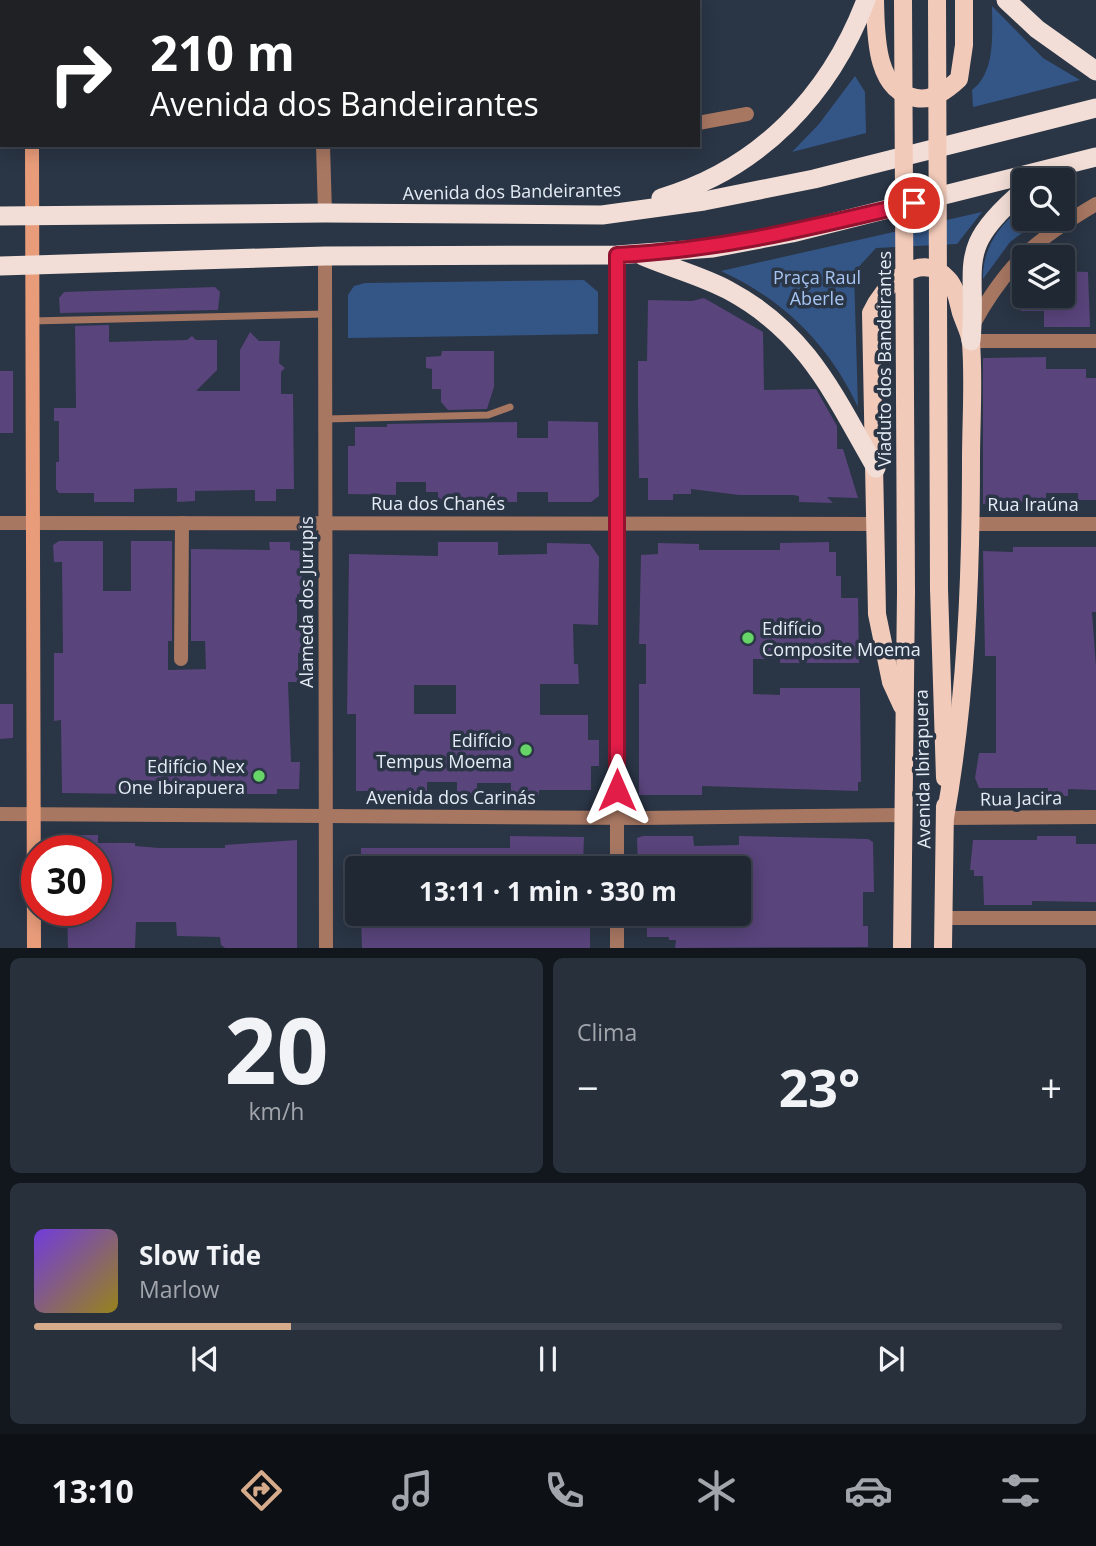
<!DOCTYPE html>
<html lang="pt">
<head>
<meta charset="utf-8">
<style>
	:root { --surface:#202834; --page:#28303c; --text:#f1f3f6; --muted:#a2a6ac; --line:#3d444f; --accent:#d6ab8b }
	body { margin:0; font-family:"Open Sans",sans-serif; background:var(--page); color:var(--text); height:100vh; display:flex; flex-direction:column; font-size:26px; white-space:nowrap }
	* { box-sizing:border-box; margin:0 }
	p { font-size:23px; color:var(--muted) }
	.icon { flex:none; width:38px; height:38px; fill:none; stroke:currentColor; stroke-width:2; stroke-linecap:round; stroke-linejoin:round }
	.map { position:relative; height:948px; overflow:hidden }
	.panel { display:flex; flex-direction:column; gap:10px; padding:10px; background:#12161d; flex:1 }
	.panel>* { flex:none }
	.banner { position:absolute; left:0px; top:0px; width:700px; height:147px; box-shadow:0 4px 18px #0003,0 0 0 2px var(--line); background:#202124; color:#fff; overflow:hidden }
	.fabs { position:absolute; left:1012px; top:168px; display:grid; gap:14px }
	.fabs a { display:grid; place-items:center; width:63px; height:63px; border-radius:7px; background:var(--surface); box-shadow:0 4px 18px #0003,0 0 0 2px var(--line); font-size:35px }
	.speed { position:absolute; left:21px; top:835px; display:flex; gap:14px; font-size:35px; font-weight:700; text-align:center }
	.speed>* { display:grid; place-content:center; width:91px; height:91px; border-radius:50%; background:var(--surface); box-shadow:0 4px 18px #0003,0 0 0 2px var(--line); line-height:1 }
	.speed .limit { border:10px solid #d22; background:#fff; color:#111 }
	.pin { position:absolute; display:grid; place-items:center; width:60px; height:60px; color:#fff; margin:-30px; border:4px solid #fff; border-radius:50%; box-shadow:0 2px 7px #0007 }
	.me { position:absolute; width:77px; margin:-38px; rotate:0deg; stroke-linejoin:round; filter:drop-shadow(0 0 5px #0008) }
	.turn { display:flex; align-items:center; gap:24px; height:147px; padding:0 35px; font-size:32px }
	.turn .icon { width:91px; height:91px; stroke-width:2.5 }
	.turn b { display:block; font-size:49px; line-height:60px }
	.big { font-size:52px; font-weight:700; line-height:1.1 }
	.panel .tile { flex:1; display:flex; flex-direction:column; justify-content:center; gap:10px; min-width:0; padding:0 24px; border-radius:10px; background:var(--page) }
	.panel .dial { align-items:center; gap:0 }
	.dial b { font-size:91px; line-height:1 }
	.song { display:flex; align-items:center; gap:21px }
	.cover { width:84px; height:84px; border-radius:10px; background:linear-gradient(135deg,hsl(260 70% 55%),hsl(50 70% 35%)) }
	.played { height:7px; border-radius:4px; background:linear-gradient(90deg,var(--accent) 25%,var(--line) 25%) }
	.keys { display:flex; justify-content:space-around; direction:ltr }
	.heat { display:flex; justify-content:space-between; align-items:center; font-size:38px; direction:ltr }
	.panel .tiles { flex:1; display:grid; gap:10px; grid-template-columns:1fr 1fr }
	.tile:last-child { grid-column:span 2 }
	.trip { position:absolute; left:345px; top:856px; width:406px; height:70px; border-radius:7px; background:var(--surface); box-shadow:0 4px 18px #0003,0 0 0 2px var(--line); font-weight:700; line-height:70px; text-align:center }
	.tab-bar { display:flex; height:112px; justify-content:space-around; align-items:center; background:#0d1015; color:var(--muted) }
	.tab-bar .icon { width:49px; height:49px }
	.tab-bar .on { color:var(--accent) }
	.tab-bar b { font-size:32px; color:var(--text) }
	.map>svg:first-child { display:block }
</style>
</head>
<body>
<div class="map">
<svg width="1096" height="948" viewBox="0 0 1096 948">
	<rect width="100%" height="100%" fill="#2a3545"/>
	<g fill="#345687">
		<path d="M992 6 1043 58 1080 80 973 107 972 90C996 72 992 33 992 6Z"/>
		<polygon points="855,76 865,92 866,133 792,152 819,124"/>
		<path d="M1024 207V219H1041L1010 242 983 279C982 250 999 223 1024 207Z"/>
		<path d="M982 212 957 244 876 248 854 272 858 407C829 345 784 300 721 271Z"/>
		<polygon points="584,280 598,292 598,334 348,338 348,295 354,286 365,283"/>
	</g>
	<g fill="#59447b" fill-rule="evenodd">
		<polygon points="1062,271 1088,272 1090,327 1044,327 1044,311 1021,311 1021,296 1062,296"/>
		<polygon points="215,287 220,292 218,310 60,313 59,298 64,292"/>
		<polygon points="704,298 763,332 764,390 816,389 837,426 837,449 843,449 858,498 827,497 833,503 799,502 799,496 793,495 739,495 691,489 691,494 673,494 673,500 648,500 648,478 639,478 638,397 638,361 647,361 648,300 692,301"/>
		<polygon points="109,325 109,342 187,340 192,336 196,340 217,340 217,370 196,391 240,391 240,350 250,332 259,341 280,341 279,363 285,368 281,372 281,394 293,394 294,489 276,489 276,501 255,501 255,490 195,491 195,501 177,502 177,488 134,489 134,502 94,502 94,493 59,493 56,489 56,462 59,462 59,421 54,421 54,408 76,408 75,326"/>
		<polygon points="442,351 494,351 494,387 487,409 448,410 441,402 441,389 432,389 432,369 426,368 426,357 441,356"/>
		<polygon points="1046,357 1046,369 1086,369 1086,378 1096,378 1096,500 1078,500 1078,493 1046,493 1046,500 983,504 983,358"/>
		<rect x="0" y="371" width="13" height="62"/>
		<polygon points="548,421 598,422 599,496 591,502 548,502 548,492 517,492 517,502 438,502 438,492 426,492 426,482 396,482 396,495 348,494 348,446 355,446 355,427 387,427 387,424 517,422 517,438 548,438"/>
		<polygon points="59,541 103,541 103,591 131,591 131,541 172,541 172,641 168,641 168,670 206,669 205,641 191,641 191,549 270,550 269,542 290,542 290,550 302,551 302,594 297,594 297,629 305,629 305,653 298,653 298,682 288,682 291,762 300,762 299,789 277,789 277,794 225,794 225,789 219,789 219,783 135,780 135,794 62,793 61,720 54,721 54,653 63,653 62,562 54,562 53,545"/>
		<path d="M438 542H498V555L547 554V543L590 544 599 557 598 625 573 624 574 664H578L579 684H540V715H588V740H599V766H591V790H539V795H511V783H477V795H457V782H427V795H377V791H356V714H347L349 554 438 556ZM414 685H456V714H414Z"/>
		<polygon points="829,542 829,552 836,552 836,576 841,576 841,598 858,598 859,663 780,663 780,659 753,659 753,694 780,695 780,688 860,688 861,782 858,782 858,791 702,786 702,795 639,795 639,684 646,684 646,644 639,644 641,555 658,554 658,543 699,544 699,550 780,550 780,543"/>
		<polygon points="1013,547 1096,547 1096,612 1092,612 1096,666 1096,790 1068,789 1068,796 1048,796 1048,788 979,788 975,778 979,753 996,753 996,656 985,656 983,551 1013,552"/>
		<polygon points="0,704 13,704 13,738 0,739"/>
		<polygon points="60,835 98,835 98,843 135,843 135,846 159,848 225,848 225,845 297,840 297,948 225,948 221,945 220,937 177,936 176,922 136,922 135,948 68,948 67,910 96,910 96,850 54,850 54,840"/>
		<polygon points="510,836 584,837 583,866 361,868 361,848 510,848"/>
		<polygon points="643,836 693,836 694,846 739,845 739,836 868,839 873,842 874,892 863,892 863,926 868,926 868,947 675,948 676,940 669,940 669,937 647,937 647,917 652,917 652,914 738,914 738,868 638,868 637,838"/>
		<polygon points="1037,836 1076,836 1076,844 1096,844 1096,902 1032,901 1032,905 984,905 983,876 974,876 974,870 970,870 973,840 1037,840"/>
		<polygon points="361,914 590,914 590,948 362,948"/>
	</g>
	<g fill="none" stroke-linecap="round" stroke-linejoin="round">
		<g stroke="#a77762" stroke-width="7">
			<polyline points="31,321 325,314"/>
			<polyline points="326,419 488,415 510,407"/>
		</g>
		<g stroke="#a77762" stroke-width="14">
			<polyline points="180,0 180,2"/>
			<polyline points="321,0 321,2"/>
			<polyline points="617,0 617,2"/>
			<polyline points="470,2 470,0"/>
			<polyline points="698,123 747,114"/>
			<polyline points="323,145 325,213"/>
			<polyline points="325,256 326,948"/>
			<path d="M973 325C1008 262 1035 240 1096 204"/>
			<polyline points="971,341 1096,341"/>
			<polyline points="0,523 876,524"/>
			<polyline points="971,524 1096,524"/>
			<polyline points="181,659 182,523"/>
			<polyline points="0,814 641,818 902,815"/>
			<polyline points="945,818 1096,817"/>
			<polyline points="617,868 617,255"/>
			<polyline points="617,914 617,948"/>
			<polyline points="943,918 1096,918"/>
		</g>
		<g stroke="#e89c7a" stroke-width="14">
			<polyline points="33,2 33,0"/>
			<polyline points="32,145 34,948"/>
		</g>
		<g stroke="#f2cab9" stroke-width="18">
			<path d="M875 0C876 32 874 91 916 98 933 101 947 90 959 79L964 45V0"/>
			<polyline points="939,589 945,778"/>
			<path d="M902 706 891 682 877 614 871 313C883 287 919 247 948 279 956 287 958 302 961 313 964 322 970 333 971 343 974 381 971 421 971 460 971 580 966 700 945 818"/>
			<polyline points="902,948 906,592"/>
			<polyline points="943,948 945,806"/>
		</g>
		<g stroke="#f2ded6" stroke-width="19">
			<polyline points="1006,0 1037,29 1096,71"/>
			<path d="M661 198C760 169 830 95 866 0"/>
			<polyline points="0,216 325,213 602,215 704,201 814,179 1096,108"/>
			<path d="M643 256C671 268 702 276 728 290 807 332 834 395 876 468"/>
			<polyline points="0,266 325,256 617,255 713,248 792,233 1096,157"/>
			<path d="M971 341C978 262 953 250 1024 190"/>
		</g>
		<g stroke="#f2cab9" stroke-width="18">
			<polyline points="903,0 906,592"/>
			<polyline points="937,0 939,589"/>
		</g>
	</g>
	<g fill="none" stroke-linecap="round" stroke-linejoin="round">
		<defs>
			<path id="route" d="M617 790V255C722 250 813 227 914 203"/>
		</defs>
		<use href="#route" stroke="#92132f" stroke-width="18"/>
		<use href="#route" stroke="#e11d48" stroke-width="12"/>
	</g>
	<g fill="#66d467" stroke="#2a3545" stroke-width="2.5">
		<circle cx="748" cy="638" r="7"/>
		<circle cx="526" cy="750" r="7"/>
		<circle cx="259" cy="776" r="7"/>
	</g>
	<g text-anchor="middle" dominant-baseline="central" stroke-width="7" stroke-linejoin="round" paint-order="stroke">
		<g font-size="18" fill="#e5ecf6" stroke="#2a3545">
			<text transform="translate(512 191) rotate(-1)">Avenida dos Bandeirantes</text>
			<text transform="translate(884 359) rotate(-90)">Viaduto dos Bandeirantes</text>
			<text x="438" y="503">Rua dos Chanés</text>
			<text x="1033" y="504">Rua Iraúna</text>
			<text transform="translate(306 602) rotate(-90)">Alameda dos Jurupis</text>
			<text transform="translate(922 769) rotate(-91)">Avenida Ibirapuera</text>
			<text x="451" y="797">Avenida dos Carinás</text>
			<text transform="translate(1021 798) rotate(-1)">Rua Jacira</text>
		</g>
		<g font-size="18" fill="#a6c5f2" stroke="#2a3545">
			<text x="817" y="277">Praça Raul<tspan x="817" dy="21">Aberle</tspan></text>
		</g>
		<g font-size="18" fill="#e5ecf6" stroke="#2a3545" text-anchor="end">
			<text x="762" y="628" text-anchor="start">Edifício<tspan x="762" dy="21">Composite Moema</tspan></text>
			<text x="512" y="740">Edifício<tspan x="512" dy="21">Tempus Moema</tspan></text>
			<text x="245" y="766">Edifício Nex<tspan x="245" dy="21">One Ibirapuera</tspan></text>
		</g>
	</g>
</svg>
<div class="fabs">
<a><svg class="icon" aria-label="search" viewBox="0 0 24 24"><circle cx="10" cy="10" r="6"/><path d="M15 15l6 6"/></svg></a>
<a><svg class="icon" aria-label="layers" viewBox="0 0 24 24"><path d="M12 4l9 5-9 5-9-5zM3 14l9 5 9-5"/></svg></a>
</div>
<div class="speed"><div class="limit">30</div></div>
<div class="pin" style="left:914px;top:203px;background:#d93025"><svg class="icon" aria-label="arrive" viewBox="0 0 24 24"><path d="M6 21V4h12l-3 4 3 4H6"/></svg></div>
<svg class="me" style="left:617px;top:790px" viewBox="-20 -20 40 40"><path d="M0-17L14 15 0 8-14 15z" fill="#e11d48" stroke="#fff" stroke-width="4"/></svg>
<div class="trip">13:11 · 1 min · 330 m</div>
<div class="banner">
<div class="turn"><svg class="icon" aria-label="right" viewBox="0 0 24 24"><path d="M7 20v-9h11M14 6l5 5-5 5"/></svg><div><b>210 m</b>Avenida dos Bandeirantes</div></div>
</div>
</div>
<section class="panel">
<div class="tiles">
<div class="tile dial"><b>20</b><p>km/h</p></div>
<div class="tile"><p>Clima</p>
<div class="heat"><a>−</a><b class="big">23°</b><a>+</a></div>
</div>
<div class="tile">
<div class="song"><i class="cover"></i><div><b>Slow Tide</b><p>Marlow</p></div></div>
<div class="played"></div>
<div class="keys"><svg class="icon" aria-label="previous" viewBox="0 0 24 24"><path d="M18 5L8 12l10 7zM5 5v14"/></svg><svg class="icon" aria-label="pause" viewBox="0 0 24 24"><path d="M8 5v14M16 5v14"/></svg><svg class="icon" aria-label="next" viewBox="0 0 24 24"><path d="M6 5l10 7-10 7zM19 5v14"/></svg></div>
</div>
</div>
</section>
<nav class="tab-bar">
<b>13:10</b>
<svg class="icon on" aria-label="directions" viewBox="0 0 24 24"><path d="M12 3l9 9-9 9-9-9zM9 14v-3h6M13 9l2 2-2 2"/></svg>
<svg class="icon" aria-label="music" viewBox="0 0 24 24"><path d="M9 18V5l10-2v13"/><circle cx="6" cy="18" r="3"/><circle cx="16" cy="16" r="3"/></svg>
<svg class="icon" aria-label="phone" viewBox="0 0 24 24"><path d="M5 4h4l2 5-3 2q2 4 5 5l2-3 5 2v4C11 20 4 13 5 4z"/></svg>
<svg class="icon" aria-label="climate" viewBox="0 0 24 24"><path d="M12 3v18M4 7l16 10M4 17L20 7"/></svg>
<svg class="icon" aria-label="car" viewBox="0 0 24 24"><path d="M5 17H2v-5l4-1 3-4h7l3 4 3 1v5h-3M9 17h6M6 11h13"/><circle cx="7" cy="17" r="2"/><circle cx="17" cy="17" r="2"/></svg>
<svg class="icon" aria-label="filters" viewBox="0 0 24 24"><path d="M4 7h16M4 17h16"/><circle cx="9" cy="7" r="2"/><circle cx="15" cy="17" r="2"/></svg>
</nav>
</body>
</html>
